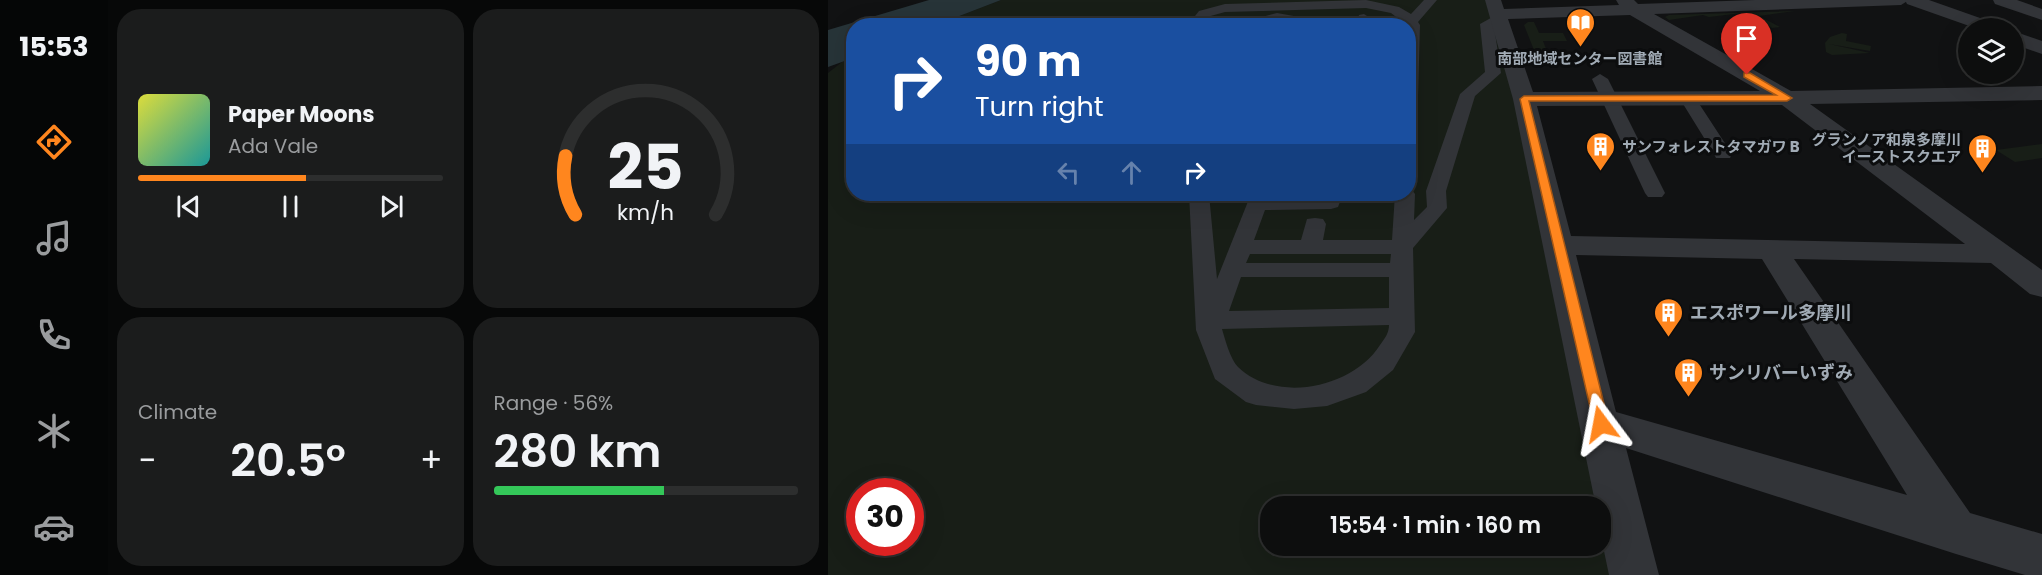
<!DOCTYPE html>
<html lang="en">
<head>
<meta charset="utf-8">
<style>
	:root { --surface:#0d0e0e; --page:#1b1c1c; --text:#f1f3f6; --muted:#9a9c9e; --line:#2d2e2e; --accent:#ff861e }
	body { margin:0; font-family:Poppins,"Noto Sans JP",sans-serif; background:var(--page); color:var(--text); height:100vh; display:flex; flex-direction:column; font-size:22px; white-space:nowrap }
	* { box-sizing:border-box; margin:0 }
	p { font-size:20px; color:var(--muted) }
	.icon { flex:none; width:33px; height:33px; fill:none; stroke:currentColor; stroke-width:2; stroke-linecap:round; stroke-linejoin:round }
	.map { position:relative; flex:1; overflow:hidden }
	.sheet { display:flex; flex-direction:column; gap:9px; padding:9px; background:#070808; width:720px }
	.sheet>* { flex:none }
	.banner { position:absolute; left:18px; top:18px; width:570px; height:183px; border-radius:24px; box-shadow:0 6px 24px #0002,0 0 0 2px var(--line); background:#1a4fa0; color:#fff; overflow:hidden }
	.tools { position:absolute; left:1130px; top:18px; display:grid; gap:12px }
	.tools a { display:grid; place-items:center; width:66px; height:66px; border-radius:50%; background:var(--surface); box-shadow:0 6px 24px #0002,0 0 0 2px var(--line); font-size:30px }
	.speed { position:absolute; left:18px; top:478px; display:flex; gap:12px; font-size:30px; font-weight:700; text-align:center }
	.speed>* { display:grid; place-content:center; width:78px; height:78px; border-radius:50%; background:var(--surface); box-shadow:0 6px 24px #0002,0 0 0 2px var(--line); line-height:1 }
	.speed .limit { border:9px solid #d22; background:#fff; color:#111 }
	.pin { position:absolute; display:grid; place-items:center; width:51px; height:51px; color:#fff; margin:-62px -26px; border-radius:50% 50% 50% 0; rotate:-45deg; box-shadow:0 0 6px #0007 }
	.pin .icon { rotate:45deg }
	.me { position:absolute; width:66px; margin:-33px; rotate:347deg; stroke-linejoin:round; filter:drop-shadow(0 0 4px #0008) }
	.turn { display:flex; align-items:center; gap:21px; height:126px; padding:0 30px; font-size:27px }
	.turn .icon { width:78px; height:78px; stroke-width:2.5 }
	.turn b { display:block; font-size:42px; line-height:51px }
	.lanes { display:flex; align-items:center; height:57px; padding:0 30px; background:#0003; justify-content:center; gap:30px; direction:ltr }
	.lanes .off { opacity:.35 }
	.big { font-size:45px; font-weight:600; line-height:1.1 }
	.sheet .tile { flex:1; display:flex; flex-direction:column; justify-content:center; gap:9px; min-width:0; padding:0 21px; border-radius:24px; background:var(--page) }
	.sheet .dial { align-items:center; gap:0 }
	.dial svg { height:156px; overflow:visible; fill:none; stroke:var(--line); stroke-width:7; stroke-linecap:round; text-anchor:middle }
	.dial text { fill:var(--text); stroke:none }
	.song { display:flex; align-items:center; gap:18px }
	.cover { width:72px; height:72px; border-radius:9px; background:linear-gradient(135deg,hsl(60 70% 55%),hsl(180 70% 35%)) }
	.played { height:6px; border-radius:3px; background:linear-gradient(90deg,var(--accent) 55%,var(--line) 55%) }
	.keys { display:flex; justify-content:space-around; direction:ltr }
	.heat { display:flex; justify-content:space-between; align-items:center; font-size:33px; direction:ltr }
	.charge { height:9px; border-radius:4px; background:linear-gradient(90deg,#34c759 56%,var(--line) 0) }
	.sheet .tiles { flex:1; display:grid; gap:9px; grid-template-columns:repeat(2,1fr) }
	.trip { position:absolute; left:432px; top:496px; width:351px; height:60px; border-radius:24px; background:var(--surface); box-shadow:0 6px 24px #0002,0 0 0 2px var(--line); font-weight:600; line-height:60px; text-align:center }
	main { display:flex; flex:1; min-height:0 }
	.menu { display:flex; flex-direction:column; width:108px; justify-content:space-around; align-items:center; background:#050606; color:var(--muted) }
	.menu .icon { width:42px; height:42px }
	.menu .current { color:var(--accent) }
	.menu b { font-size:27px; color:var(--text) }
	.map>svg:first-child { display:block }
</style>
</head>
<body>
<main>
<nav class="menu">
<b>15:53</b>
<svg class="icon current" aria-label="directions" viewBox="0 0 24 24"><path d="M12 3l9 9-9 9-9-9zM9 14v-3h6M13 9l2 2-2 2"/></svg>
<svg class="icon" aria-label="music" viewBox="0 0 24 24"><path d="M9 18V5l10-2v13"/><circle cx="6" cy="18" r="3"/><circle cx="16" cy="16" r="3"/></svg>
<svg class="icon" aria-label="phone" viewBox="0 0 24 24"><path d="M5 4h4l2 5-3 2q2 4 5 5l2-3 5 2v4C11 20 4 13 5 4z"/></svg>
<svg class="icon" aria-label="climate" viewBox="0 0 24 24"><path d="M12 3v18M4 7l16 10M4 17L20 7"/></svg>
<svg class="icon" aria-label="car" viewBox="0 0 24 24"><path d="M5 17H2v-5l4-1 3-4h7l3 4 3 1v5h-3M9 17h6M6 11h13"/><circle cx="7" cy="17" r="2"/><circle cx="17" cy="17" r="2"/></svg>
</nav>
<section class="sheet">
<div class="tiles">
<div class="tile">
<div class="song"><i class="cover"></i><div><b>Paper Moons</b><p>Ada Vale</p></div></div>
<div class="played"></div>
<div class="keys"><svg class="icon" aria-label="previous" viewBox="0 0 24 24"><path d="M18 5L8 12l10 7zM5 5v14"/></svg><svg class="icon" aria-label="pause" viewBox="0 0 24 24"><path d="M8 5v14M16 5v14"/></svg><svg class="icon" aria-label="next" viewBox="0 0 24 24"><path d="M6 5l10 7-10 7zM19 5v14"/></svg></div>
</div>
<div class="tile dial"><svg viewBox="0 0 100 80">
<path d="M14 69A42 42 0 1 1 86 69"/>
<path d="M14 69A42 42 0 0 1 9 39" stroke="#ff861e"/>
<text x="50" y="56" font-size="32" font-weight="700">25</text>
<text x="50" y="72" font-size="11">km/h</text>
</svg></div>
<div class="tile"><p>Climate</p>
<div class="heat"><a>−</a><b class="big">20.5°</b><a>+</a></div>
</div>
<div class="tile"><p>Range · 56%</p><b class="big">280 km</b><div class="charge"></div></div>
</div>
</section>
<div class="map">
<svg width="1214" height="575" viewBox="0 0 1214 575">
	<rect width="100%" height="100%" fill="#111213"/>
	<g fill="#181e17" fill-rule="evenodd">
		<path d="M173 0H660L681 69 786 575H0V73L14 62 25 58 26 194H580V26L108 25ZM32 492H82V543H32ZM442 507H772V546H442Z"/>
		<polygon points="967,11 931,16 952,27 944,28 914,13 881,17 875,15 841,20 837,17 841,15"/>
		<polygon points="700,22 706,22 711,33 735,33 739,41 715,41 720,54 715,54 713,50 706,50 696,25"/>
		<polygon points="1014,33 1019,34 1018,41 1043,46 1042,51 1001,44 1042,53 1004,55 998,52 997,43 1002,37"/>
		<polygon points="1214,144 1214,158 1187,162 1168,150"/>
	</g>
	<polygon fill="#273438" points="101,0 173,0 108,25 26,26 25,58 0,67 0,30"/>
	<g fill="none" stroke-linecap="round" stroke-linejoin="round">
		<g fill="#323438" fill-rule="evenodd">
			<polygon points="538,0 571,7 583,14 596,0 609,0 590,22 592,25 589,132 586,136 580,137 580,26 563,13 538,8 397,12 379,17 372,26 359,26 371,11 397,4"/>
			<polygon points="449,13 477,18 493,26 474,26 449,21 437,26 422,26 430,18"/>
			<polygon points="536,14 542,18 541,26 528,26 531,15"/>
			<path d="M670 14 676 18 666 26 673 73 647 96 618 191 619 208 585 248 587 332 565 370 538 392 499 406 466 409 428 405 418 402 387 379 368 330 361 194H381L389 279 423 194H443L442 198 494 197 495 194H515L510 207 503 209 437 210 426 240H473L479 219 487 218 495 219 498 224 495 240H564L567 194H580V189L584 190 587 194 586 220 599 207 598 191 632 94 657 72 652 24ZM422 254H563L562 263H418ZM413 277H561V308L401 311ZM561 325C561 333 557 338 552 345 525 388 448 404 410 367 402 359 397 339 394 329Z"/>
			<polygon points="772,74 780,79 837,193 834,197 820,197 817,193 764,79"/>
			<polygon points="860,94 866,96 904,154 902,158 888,158 886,154 852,99"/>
		</g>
		<g fill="#323438" fill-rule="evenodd">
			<path d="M657 0H673L676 9 791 5 788 0H806L810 4 927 0H1081L1073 5 826 14 963 91 1214 86V100L982 104 1214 270V297L1202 294 1163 263 966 259 1142 513 1214 534V575H1197L1128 554 798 448 831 575H781L772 532V507H768L685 99ZM802 15 932 91 705 92 680 19ZM954 105 1137 244 743 236 709 106ZM748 255 934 259 1079 495 788 412Z"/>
			<polygon points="1165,0 1189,0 1214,9 1214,20 1167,4"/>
		</g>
		<g fill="#323438" fill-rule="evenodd">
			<polygon points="1077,0 1101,0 1169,24 1172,28 1147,28 1079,4"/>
			<polygon points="1185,31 1214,41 1214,54 1185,44"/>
		</g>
	</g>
	<polygon fill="#ff861e" stroke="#a65714" stroke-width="1.5" points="916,73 922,73 964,98 959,101 701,101 781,424 779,429 773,431 767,429 692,99 696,96 948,95 916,77"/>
	<defs>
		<symbol id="library-pin" viewBox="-11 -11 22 30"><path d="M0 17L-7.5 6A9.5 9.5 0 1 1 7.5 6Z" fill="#ff861e" stroke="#0c0d0e"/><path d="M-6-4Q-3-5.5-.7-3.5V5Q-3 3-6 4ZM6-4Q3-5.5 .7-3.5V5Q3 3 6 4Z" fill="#fff"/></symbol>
		<symbol id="building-pin" viewBox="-11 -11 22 30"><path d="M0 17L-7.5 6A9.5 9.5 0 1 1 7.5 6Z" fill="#ff861e" stroke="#0c0d0e"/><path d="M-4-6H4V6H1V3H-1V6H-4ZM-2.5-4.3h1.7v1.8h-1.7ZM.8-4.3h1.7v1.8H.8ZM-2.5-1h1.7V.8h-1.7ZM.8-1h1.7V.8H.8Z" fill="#fff"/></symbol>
	</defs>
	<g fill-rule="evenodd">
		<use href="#library-pin" x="736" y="6" width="33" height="45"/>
		<use href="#building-pin" x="756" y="130" width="33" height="45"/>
		<use href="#building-pin" x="1138" y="132" width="33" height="45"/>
		<use href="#building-pin" x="824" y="296" width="33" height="45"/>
		<use href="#building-pin" x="844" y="356" width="33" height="45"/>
	</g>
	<g text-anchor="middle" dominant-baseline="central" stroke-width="6" stroke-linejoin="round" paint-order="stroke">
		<g font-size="15" font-weight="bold" fill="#a1abb5" stroke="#0c0d0e">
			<text x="752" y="58">南部地域センター図書館</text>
			<text x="1133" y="139" text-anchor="end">グランノア和泉多摩川<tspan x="1133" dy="17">イーストスクエア</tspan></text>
			<text x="794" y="146" text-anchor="start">サンフォレストタマガワ B</text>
		</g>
		<g font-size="18" font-weight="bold" fill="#a1abb5" stroke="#0c0d0e" text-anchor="start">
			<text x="862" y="312">エスポワール多摩川</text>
			<text x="881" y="372">サンリバーいずみ</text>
		</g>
	</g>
</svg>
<div class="tools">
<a><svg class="icon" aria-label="layers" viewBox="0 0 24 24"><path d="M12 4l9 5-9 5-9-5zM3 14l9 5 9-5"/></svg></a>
</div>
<div class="speed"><div class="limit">30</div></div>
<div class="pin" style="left:919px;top:75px;background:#d93025"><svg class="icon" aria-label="arrive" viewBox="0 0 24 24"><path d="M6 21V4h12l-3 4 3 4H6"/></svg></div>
<svg class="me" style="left:773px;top:424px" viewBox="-20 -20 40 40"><path d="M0-17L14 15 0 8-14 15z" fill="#ff861e" stroke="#fff" stroke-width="4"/></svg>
<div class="trip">15:54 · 1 min · 160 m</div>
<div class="banner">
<div class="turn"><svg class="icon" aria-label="right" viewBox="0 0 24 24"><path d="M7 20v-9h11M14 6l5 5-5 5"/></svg><div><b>90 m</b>Turn right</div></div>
<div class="lanes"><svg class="icon off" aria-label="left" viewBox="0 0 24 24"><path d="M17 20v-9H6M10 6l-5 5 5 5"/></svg><svg class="icon off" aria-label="ahead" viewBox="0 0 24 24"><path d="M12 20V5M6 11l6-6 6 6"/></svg><svg class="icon" aria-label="right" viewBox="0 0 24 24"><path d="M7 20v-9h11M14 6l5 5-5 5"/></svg></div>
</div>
</div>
</main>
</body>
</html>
